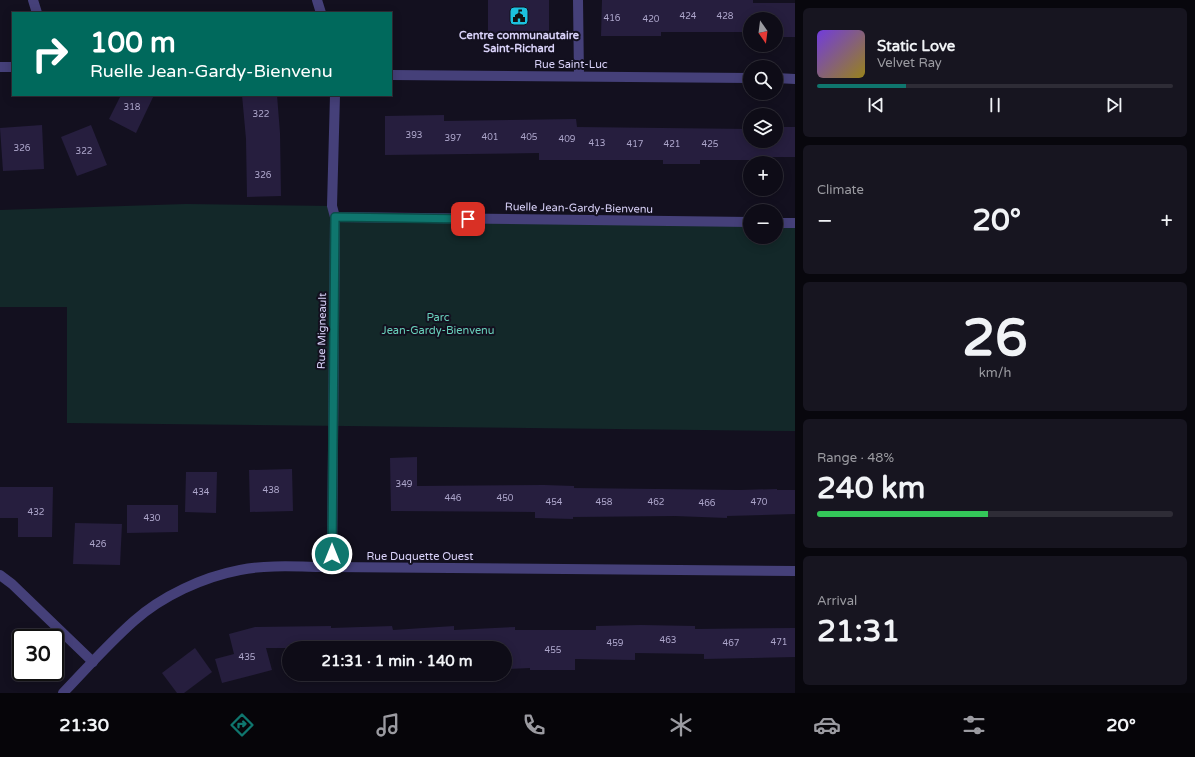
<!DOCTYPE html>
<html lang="en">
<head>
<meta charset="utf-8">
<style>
	:root { --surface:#0e0c17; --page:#171520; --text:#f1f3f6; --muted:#9b9ba1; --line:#2e2c36; --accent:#0f766e }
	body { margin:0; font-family:"Varela Round",sans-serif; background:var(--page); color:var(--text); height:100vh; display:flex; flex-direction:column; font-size:15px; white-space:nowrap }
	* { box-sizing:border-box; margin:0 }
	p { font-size:13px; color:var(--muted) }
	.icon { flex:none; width:22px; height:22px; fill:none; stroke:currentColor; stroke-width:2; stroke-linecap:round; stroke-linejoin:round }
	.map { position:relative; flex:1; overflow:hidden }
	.sheet { display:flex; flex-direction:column; gap:8px; padding:8px; background:#08070d; width:400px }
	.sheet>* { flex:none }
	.top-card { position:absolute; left:12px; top:12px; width:380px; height:84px; border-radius:0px; box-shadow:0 2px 10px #0003,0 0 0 1px var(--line); background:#00695c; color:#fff; overflow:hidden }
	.needle { width:26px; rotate:166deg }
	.fabs { position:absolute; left:743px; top:12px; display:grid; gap:8px }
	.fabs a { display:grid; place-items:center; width:40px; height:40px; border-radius:50%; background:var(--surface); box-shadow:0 2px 10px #0003,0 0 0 1px var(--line); font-size:20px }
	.speed { position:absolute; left:12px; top:629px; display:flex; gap:8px; font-size:20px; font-weight:700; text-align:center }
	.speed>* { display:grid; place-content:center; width:52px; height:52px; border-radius:50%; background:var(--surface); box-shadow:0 2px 10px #0003,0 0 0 1px var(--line); line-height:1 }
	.speed .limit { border:2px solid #111; border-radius:6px; background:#fff; color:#111 }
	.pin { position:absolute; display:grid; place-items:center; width:34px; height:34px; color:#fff; margin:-17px; border-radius:8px; box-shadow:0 2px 6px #0006 }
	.me { position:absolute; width:44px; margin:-22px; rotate:0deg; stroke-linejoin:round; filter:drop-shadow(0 0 3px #0008) }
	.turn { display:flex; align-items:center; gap:14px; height:84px; padding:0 12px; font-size:18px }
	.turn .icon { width:52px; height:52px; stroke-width:2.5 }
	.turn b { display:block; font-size:28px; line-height:34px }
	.big { font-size:30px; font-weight:700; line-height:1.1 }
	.sheet .card { flex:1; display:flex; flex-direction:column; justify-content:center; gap:6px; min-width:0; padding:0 14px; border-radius:6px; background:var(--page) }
	.sheet .dial { align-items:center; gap:0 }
	.dial b { font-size:52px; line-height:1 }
	.song { display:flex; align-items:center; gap:12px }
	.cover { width:48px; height:48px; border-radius:6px; background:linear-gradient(135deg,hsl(260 70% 55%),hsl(50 70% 35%)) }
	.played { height:4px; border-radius:2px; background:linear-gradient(90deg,var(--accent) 25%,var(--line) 25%) }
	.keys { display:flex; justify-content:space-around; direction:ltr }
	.heat { display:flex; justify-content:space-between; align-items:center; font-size:22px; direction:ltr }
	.charge { height:6px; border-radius:3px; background:linear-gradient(90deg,#34c759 48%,var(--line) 0) }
	.trip { position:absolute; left:282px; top:641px; width:230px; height:40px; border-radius:20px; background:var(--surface); box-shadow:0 2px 10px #0003,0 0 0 1px var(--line); font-weight:700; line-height:40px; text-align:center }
	.tabs { display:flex; height:64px; justify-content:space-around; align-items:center; background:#060509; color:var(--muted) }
	.tabs .icon { width:28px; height:28px }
	.tabs .on { color:var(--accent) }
	.tabs b { font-size:18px; color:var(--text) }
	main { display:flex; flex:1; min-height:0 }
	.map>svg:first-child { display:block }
</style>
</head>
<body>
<main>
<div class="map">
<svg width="795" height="693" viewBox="0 0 795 693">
	<rect width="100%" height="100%" fill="#13101f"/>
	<polygon fill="#132829" points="186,204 332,206 335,217 750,222 750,237 776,237 776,223 795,223 795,431 67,423 67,307 0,307 0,210"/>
	<g fill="#261e3e">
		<rect x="488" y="0" width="61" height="33"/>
		<polygon points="602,0 753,0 753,3 795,3 795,37 776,37 776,19 750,19 750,32 661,32 661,36 601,36"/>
		<polygon points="121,95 154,95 136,133 109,119"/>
		<polygon points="242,95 277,95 280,133 281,196 247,197 246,139"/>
		<polygon points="444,115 444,121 576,119 577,127 750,129 750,141 776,141 776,127 795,127 795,157 757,157 757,160 700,160 700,164 663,164 663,160 539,160 539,153 385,155 385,116"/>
		<polygon points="42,125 44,169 3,171 0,128"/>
		<polygon points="91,125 107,165 77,176 61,137"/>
		<polygon points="417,457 417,486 544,485 574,486 574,488 740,490 777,489 777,490 795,490 795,514 727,516 727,518 675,516 573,517 573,519 535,518 535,512 391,511 390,458"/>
		<polygon points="292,469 293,511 250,512 249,470"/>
		<polygon points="186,472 217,472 216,513 185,512"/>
		<polygon points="0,487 53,487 52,537 18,537 18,518 0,518"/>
		<polygon points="127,505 178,505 178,532 127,533"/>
		<polygon points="75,523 122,524 120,565 73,564"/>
		<polygon points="641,625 695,626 695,629 795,628 795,657 704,659 704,654 635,653 635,660 575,659 575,670 530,670 530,668 505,669 505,648 266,648 272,670 222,683 215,659 234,654 229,634 255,627 331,626 331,628 392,626 393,630 454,626 454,630 515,627 515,630 596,630 596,626"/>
		<polygon points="195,648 212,672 184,693 177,693 162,673"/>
	</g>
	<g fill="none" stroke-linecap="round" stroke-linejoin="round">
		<g stroke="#454079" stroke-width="10">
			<polyline points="33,0 37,13"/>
			<polyline points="317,0 321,13"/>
			<polyline points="578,0 579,76"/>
			<polyline points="0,67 13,67"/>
			<polyline points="391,75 750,78"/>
			<polyline points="776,78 795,79"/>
			<polyline points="335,217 750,222"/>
			<polyline points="776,223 795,223"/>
			<polyline points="332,567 335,217 332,206 335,95"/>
			<polyline points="0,575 12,584 93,662"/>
			<path d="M63 693C86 669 109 643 134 621 162 596 203 577 240 570 270 564 302 567 332 567L795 571"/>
		</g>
	</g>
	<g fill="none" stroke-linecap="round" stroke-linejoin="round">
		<defs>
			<polyline id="route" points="332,554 335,217 468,219"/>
		</defs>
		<use href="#route" stroke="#0a4d48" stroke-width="10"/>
		<use href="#route" stroke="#0f766e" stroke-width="7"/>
	</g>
	<defs>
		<symbol id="civic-square" viewBox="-11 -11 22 22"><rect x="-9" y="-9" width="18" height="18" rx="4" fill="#1cc1dd" stroke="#13101f"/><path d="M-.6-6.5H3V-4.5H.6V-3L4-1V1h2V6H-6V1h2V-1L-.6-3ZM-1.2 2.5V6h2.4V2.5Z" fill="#111"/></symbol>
	</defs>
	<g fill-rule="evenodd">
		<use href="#civic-square" x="508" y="5" width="22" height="22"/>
	</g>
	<g text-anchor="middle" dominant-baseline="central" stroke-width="4" stroke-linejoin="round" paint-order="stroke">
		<g font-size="9" fill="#ada6cb">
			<text x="688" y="16">424</text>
			<text x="725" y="16">428</text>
			<text x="612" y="18">416</text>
			<text x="651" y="19">420</text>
			<text x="132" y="107">318</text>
			<text x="261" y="114">322</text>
			<text x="414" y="135">393</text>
			<text x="490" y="137">401</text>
			<text x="529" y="137">405</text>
			<text x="453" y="138">397</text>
			<text x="567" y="139">409</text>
			<text x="597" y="143">413</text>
			<text x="635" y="144">417</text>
			<text x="672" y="144">421</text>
			<text x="710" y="144">425</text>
			<text x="22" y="148">326</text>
			<text x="84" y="151">322</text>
			<text x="263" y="175">326</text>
			<text x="404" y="484">349</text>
			<text x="271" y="490">438</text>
			<text x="201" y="492">434</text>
			<text x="453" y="498">446</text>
			<text x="505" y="498">450</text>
			<text x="554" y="502">454</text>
			<text x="604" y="502">458</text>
			<text x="656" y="502">462</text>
			<text x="759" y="502">470</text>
			<text x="707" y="503">466</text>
			<text x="36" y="512">432</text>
			<text x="152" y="518">430</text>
			<text x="98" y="544">426</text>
			<text x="668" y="640">463</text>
			<text x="779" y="642">471</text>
			<text x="615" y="643">459</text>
			<text x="731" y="643">467</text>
			<text x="553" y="650">455</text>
			<text x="247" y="657">435</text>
		</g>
		<g font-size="11" font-weight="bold" fill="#dad3fa" stroke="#13101f">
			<text x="519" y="35">Centre communautaire<tspan x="519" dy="13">Saint-Richard</tspan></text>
		</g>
		<g font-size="11" fill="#dad3fa" stroke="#13101f">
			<text x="571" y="64">Rue Saint-Luc</text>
			<text transform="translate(579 208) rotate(1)">Ruelle Jean-Gardy-Bienvenu</text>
			<text transform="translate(322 331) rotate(-89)">Rue Migneault</text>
			<text x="420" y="556">Rue Duquette Ouest</text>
		</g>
		<g font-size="11" fill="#69d0bb" stroke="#13101f">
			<text x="438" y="317">Parc<tspan x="438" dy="13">Jean-Gardy-Bienvenu</tspan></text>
		</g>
	</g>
</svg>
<div class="fabs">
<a><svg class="needle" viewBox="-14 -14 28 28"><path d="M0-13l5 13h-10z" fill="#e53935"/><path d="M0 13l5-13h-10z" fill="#9b9ba1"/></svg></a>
<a><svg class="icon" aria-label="search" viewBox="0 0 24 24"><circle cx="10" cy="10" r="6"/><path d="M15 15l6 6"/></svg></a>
<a><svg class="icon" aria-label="layers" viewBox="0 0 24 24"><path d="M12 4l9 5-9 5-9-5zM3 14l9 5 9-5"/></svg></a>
<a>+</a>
<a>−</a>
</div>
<div class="speed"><div class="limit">30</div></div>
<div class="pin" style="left:468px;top:219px;background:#d93025"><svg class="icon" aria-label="arrive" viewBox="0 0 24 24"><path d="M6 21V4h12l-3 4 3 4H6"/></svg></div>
<svg class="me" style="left:332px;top:554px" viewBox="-20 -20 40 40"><circle r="17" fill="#0f766e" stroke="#fff" stroke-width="3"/><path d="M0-11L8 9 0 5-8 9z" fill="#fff"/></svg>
<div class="trip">21:31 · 1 min · 140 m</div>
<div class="top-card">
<div class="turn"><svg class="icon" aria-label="right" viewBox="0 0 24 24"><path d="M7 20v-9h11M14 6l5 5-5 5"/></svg><div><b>100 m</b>Ruelle Jean-Gardy-Bienvenu</div></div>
</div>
</div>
<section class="sheet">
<div class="card">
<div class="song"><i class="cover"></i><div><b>Static Love</b><p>Velvet Ray</p></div></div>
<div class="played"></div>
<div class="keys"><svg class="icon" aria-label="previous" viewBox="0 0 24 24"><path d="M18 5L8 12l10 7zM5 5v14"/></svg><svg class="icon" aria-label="pause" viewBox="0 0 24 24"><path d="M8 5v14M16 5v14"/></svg><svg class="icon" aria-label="next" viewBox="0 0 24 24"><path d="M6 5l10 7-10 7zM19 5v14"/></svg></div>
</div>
<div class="card"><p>Climate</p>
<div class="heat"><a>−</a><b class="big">20°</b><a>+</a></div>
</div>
<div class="card dial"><b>26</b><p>km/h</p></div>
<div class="card"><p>Range · 48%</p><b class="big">240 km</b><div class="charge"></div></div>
<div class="card"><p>Arrival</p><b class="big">21:31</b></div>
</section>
</main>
<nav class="tabs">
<b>21:30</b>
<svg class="icon on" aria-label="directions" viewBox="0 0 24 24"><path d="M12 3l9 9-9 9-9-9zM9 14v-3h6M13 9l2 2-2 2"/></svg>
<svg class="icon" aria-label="music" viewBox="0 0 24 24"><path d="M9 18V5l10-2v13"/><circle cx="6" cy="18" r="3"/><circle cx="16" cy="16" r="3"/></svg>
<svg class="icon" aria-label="phone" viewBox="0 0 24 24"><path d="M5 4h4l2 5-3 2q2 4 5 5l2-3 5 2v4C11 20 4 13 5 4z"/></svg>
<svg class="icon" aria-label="climate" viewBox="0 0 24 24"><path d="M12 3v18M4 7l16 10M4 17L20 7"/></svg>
<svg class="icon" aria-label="car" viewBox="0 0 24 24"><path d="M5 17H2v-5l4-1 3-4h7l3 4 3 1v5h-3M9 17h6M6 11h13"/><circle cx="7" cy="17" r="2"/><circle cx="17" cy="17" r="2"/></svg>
<svg class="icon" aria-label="filters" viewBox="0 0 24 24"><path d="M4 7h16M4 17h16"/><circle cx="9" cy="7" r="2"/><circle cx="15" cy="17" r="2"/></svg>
<b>20°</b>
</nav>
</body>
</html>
